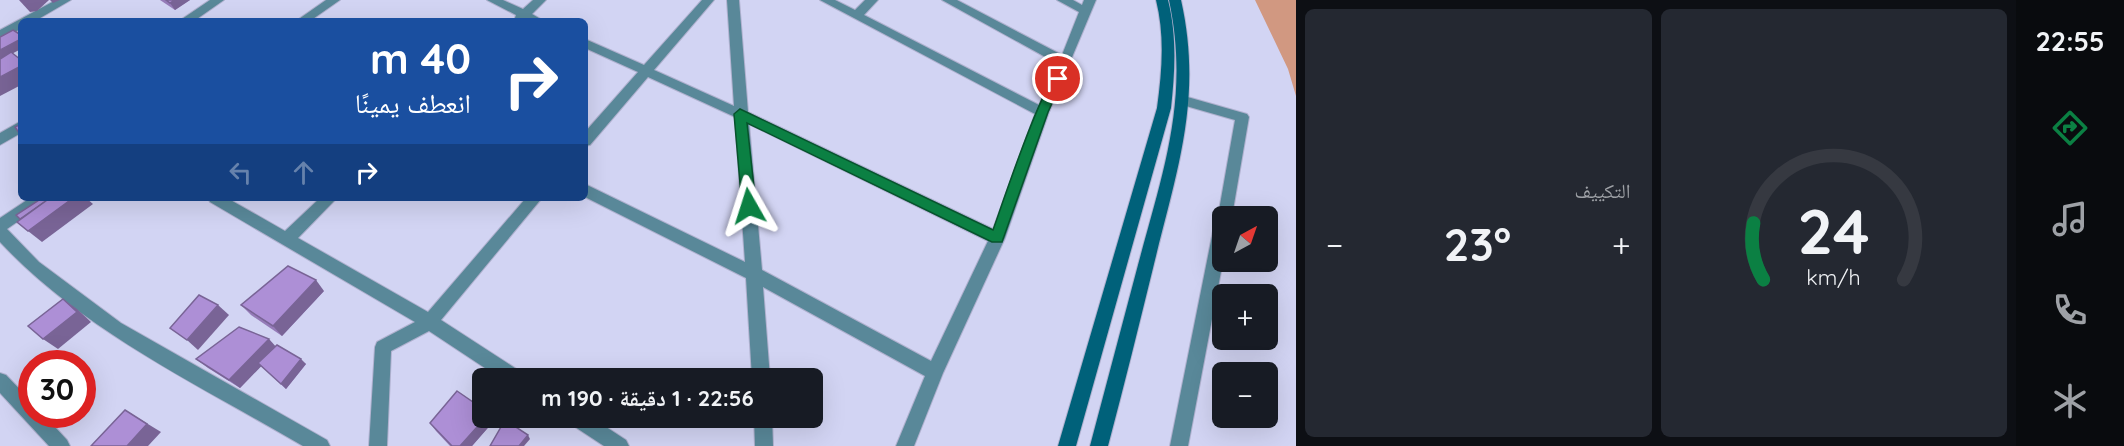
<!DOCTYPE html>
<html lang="ar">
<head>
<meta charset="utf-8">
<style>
	:root { --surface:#171b24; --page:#242831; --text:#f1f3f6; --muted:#9ea1a6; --line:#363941; --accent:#0b8043 }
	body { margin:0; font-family:Quicksand,"Noto Naskh Arabic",sans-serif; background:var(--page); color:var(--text); direction:rtl; height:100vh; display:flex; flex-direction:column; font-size:22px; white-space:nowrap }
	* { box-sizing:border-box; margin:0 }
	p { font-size:20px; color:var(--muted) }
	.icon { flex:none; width:33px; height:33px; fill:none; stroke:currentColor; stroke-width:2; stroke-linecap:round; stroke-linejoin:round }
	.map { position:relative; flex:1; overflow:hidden; direction:ltr }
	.drawer { display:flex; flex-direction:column; gap:9px; padding:9px; background:#0d0f14; width:720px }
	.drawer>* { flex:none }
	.guide { position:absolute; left:18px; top:18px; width:570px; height:183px; border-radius:9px; box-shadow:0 6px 24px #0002; direction:rtl; background:#1a4fa0; color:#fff; overflow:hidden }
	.needle { width:39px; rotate:40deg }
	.controls { position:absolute; left:1212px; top:206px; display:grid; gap:12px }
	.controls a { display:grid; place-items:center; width:66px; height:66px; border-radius:9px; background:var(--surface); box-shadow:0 6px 24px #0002; font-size:30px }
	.speed { position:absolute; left:18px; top:350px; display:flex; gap:12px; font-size:30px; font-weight:700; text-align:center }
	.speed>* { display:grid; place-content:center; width:78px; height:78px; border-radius:50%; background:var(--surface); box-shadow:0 6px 24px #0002; line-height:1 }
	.speed .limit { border:9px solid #d22; background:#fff; color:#111 }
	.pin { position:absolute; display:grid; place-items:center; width:51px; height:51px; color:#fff; margin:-26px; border:3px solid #fff; border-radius:50%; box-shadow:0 2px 6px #0007 }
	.me { position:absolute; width:66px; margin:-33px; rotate:354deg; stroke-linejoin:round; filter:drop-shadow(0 0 4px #0008) }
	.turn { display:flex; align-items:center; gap:21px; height:126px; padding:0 18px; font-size:27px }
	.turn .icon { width:78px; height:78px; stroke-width:2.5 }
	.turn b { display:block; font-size:42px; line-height:51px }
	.lanes { display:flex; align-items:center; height:57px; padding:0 18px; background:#0003; justify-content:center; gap:30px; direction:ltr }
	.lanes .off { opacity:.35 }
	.big { font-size:45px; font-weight:700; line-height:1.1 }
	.drawer .card { flex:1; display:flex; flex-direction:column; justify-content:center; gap:9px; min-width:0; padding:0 21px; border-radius:9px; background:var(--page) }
	.drawer .dial { align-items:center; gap:0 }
	.dial svg { height:156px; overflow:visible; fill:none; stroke:var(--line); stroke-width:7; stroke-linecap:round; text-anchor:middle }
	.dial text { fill:var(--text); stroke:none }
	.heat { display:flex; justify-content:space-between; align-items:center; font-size:33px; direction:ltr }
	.drawer .tiles { flex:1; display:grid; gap:9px; grid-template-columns:repeat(2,1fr) }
	.trip { position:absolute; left:472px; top:368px; width:351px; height:60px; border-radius:9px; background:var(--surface); box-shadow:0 6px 24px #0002; font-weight:700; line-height:60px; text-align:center; direction:rtl }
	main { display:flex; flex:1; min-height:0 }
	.tab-bar { display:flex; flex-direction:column; width:108px; justify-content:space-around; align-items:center; background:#090b0e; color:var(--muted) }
	.tab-bar .icon { width:42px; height:42px }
	.tab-bar .current { color:var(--accent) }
	.tab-bar b { font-size:27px; color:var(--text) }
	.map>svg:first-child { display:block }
</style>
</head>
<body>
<main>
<nav class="tab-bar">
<b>22:55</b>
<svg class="icon current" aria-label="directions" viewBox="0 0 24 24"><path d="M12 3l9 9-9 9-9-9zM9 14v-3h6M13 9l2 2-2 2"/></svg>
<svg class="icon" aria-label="music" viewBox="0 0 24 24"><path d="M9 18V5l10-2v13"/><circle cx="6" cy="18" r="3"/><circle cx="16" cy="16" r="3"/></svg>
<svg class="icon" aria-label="phone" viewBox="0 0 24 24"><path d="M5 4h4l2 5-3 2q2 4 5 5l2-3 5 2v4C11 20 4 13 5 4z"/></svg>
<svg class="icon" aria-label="climate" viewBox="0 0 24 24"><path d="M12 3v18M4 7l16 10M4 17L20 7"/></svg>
</nav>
<section class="drawer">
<div class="tiles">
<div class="card dial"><svg viewBox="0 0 100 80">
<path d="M14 69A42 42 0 1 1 86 69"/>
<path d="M14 69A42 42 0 0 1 9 40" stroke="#0b8043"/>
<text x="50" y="56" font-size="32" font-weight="700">24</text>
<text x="50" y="72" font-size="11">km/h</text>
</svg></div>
<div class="card"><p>التكييف</p>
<div class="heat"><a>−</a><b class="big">23°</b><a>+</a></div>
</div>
</div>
</section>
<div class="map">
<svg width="1296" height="446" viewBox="0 0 1296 446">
	<rect width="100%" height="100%" fill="#d2d4f3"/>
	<polygon fill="#d19881" points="1255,0 1296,0 1296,96 1288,69"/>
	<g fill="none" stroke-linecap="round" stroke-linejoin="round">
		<defs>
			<g id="street">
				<polygon points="56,0 71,0 35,21 21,21 21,29 0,39 0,30"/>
				<polygon points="210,0 224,0 194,21 179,21"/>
				<polygon points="326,0 340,0 310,21 296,21"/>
				<polygon points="487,0 503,0 523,9 533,0 546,0 532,14 544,21 514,21 516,15"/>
				<path d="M702 0H714L654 70 734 106 727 0H739L748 112 993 229 1035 114 820 0H835L855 10 865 0H878L864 15 1039 105 1058 64 942 0H957L1062 55 1079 12 1057 0H1073L1082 5 1084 0H1096L1049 112 1005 238 943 373 914 446H896L925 376 763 287 770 378H752L746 278 585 197V184L745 262 735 117 648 77 590 145 585 146V132L638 72 585 48V39L644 65ZM749 124 988 241 931 361 762 270Z"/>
				<polygon points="1184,96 1247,114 1249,117 1232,216 1222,216 1223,261 1188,446 1170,446 1214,226 1220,220 1218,216 1235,120 1179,104 1177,101"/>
				<polygon points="21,121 21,133 0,145 0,133"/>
				<path d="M30 198H48L46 202 7 229 39 262 121 323 327 440 330 446H303C199 385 83 331 0 242V218Z"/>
				<polygon points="208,198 227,198 285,231 320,198 337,198 298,238 428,312 526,198 542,198 441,320 521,372 524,378 500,378 429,331 391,351 387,446 369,446 375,347 377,342 415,322 210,202"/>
				<polygon points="0,373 6,375 32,402 32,414 43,414 67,440 70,446 49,446 0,393"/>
				<polygon points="566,417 591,417 626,440 629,446 604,446 569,423"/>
				<polygon points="754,417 772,417 773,446 755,446"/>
			</g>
			<g id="secondary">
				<path d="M1156 0H1168C1177 36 1175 71 1171 108L1076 446H1058L1157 108C1162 71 1165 36 1156 0Z"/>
				<path d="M1169 0H1181C1203 98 1177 170 1154 264 1139 325 1124 386 1108 446H1090C1106 386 1122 325 1138 265 1163 171 1190 99 1169 0Z"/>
			</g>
		</defs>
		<use href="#street" stroke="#b0b1cf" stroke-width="2"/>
		<use href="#secondary" stroke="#b0b1cf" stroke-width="2"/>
		<use href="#street" fill="#598899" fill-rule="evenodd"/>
		<use href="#secondary" fill="#00617a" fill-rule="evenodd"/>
	</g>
	<g fill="#957bb8">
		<polygon points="160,0 190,0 175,10"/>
		<polygon points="324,291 282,336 251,315 241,305"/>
		<polygon points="276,346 306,364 286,389 261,366 240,388 208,368 196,359"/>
		<polygon points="493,422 472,446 450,446 436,431 430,423"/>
	</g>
	<g fill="#796496">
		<polygon points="19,0 49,0 37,11 30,12"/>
		<polygon points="50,0 60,0 53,3"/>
		<polygon points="175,0 190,0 175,10 170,3"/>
		<polygon points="21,39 21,49 0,60 0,50"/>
		<polygon points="21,66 21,85 0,96 0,77"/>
		<polygon points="58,198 86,198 93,204 42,242 28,231"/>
		<polygon points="316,280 324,291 282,336 273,326"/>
		<polygon points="63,299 77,309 91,322 58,349 43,339"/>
		<polygon points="218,305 229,315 198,350 187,340"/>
		<polygon points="269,339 278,349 240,388 229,380"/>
		<polygon points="301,359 306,364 286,389 281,384"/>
		<polygon points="125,410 161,432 148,446 127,446"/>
		<polygon points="486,417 491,417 493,422 472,446 460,446"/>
		<polygon points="528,435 530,439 524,446 519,446"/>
	</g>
	<g fill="#ad8fd6" stroke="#796496" stroke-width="1.5">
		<polygon points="166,0 175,0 170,3"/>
		<polygon points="13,30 21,35 21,39 0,50 0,37"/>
		<polygon points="11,52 21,60 21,66 0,77 0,59"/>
		<polygon points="21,124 21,136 15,127"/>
		<polygon points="42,198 50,198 20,219 16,215"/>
		<polygon points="50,198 73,198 28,231 17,222"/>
		<polygon points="288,266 316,280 273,326 241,305"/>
		<polygon points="199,295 218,305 187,340 170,328"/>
		<polygon points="63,299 77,312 43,339 28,326"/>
		<polygon points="239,327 269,339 229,380 196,359"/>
		<polygon points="277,345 301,359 281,384 258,363"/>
		<polygon points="457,391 483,409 483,417 486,417 460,446 452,446 430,423"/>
		<polygon points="125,410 147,424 127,446 91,446"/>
		<polygon points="505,420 528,435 519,446 490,446"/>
	</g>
	<path fill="#0b8043" stroke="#07532c" stroke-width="1.5" d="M1058 74 1063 79 1048 112 1002 242H992L747 123 756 206 749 211 742 206 734 114 740 109 993 230C1001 208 1043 80 1058 74Z"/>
</svg>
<div class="controls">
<a><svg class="needle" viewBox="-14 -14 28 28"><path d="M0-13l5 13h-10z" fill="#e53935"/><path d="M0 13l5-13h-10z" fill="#9ea1a6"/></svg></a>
<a>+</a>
<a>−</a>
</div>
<div class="speed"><div class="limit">30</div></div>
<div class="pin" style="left:1058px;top:79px;background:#d93025"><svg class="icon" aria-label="arrive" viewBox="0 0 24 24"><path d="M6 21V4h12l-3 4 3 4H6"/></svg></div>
<svg class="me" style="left:749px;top:206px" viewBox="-20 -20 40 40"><path d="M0-17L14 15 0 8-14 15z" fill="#0b8043" stroke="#fff" stroke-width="4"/></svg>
<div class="trip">22:56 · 1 دقيقة · 190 m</div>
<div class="guide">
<div class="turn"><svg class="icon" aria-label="right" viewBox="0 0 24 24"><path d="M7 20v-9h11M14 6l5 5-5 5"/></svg><div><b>40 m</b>انعطف يمينًا</div></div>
<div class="lanes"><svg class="icon off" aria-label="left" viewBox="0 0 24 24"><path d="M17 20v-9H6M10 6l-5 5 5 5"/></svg><svg class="icon off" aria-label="ahead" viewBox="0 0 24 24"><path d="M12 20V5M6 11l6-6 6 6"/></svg><svg class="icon" aria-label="right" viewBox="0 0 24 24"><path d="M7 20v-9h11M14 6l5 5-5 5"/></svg></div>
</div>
</div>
</main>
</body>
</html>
